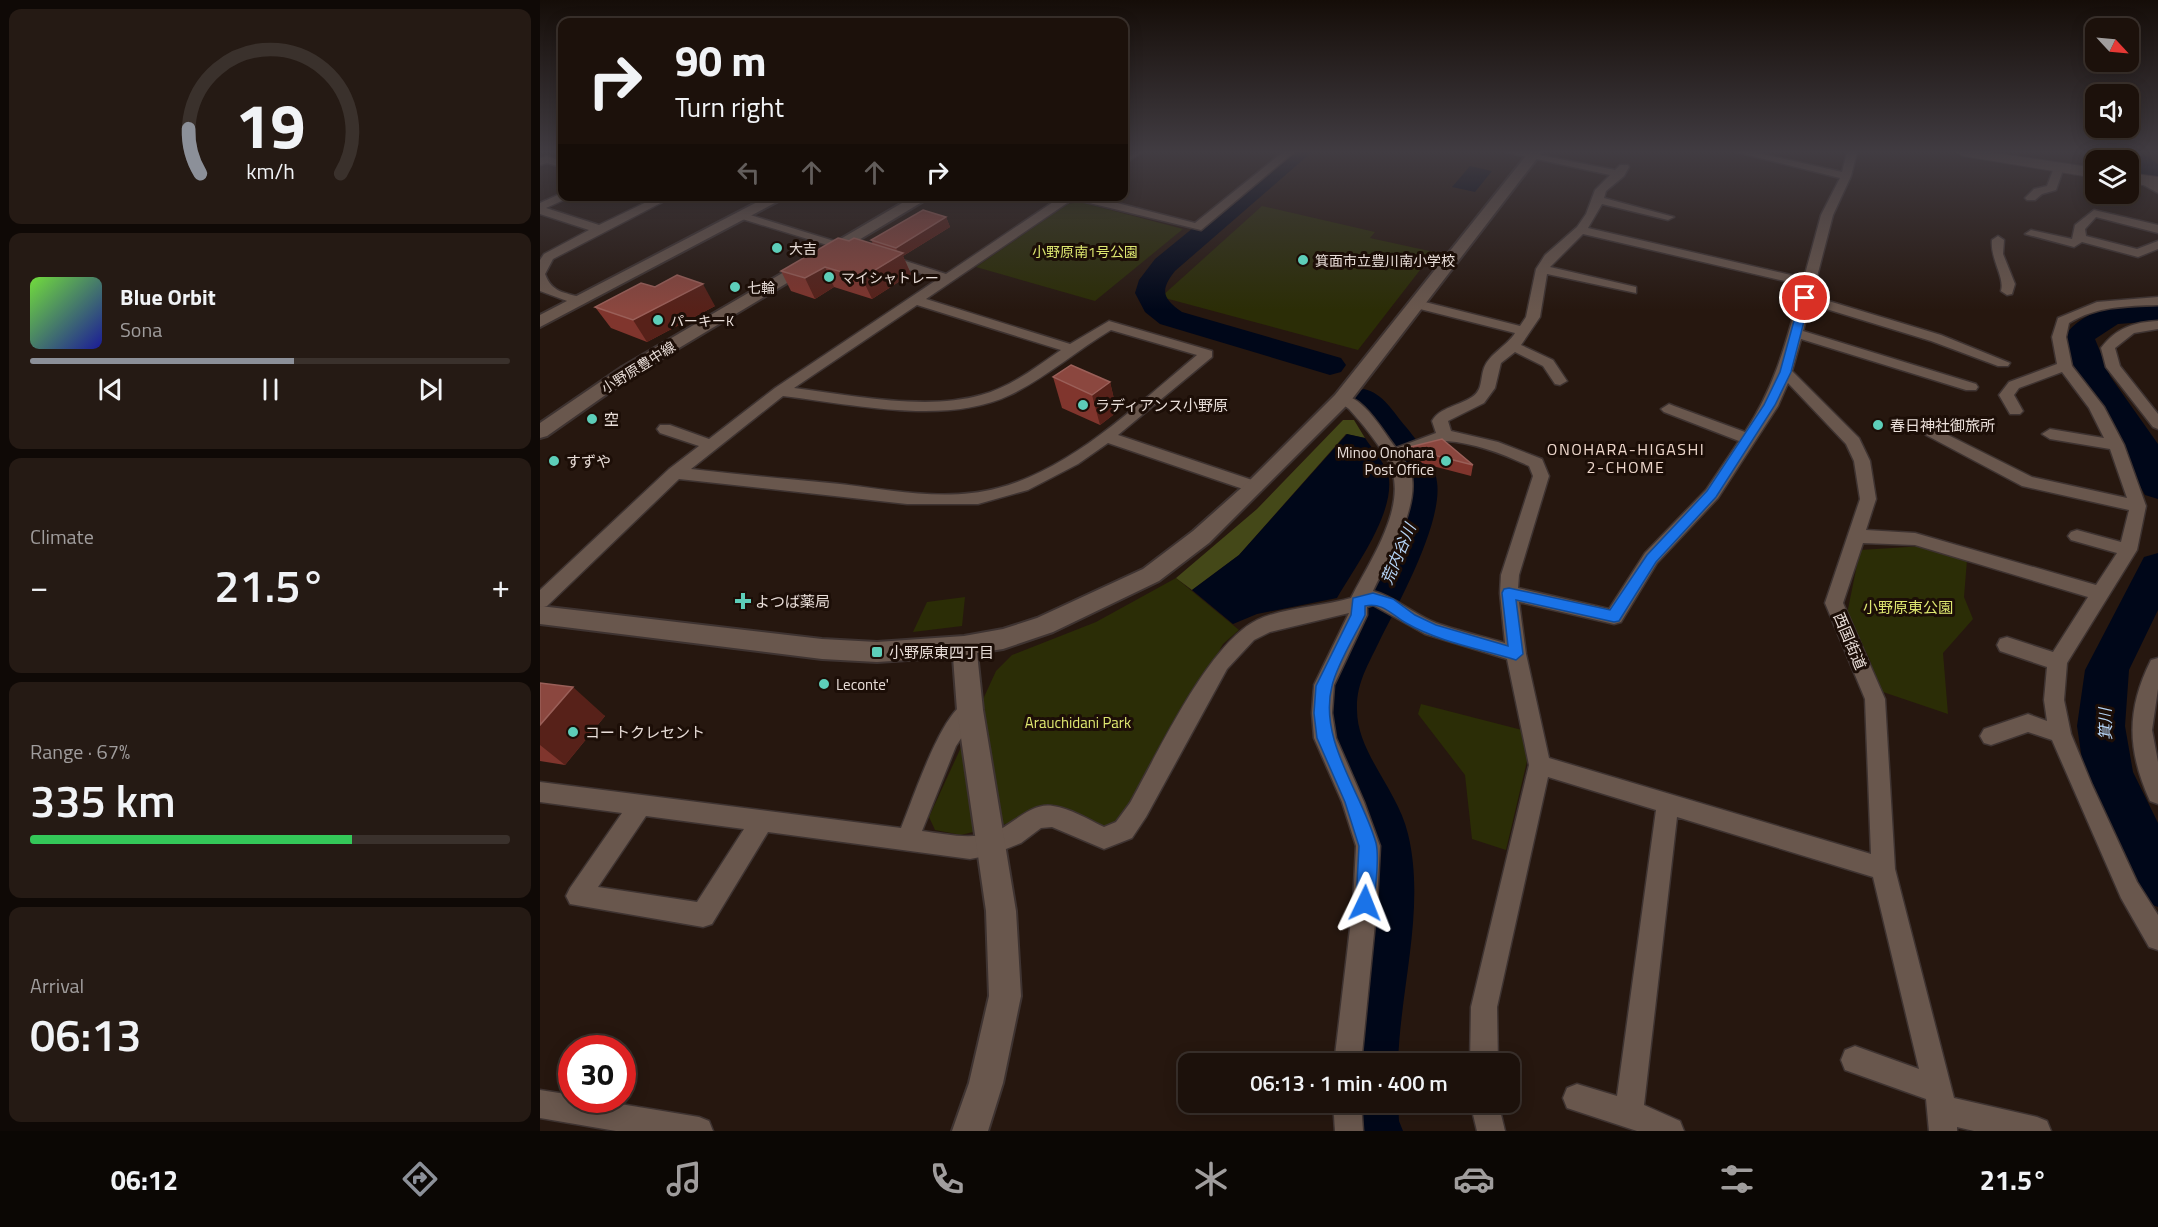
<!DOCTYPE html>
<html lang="en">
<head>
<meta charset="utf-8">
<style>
	:root { --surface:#1c110b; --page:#251a14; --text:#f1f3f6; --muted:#a09d9d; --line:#3a312c; --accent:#8c9099 }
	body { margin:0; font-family:"Titillium Web","Noto Sans JP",sans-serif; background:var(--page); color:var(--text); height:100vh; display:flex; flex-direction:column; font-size:22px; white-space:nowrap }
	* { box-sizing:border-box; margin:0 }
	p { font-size:20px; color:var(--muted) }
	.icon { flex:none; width:33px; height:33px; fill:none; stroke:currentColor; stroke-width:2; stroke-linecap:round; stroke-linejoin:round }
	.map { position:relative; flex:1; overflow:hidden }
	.sheet { display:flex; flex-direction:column; gap:9px; padding:9px; background:#0f0906; width:540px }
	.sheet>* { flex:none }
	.banner { position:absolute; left:18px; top:18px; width:570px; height:183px; border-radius:12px; box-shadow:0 3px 15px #0003,0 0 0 2px var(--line); background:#1c110b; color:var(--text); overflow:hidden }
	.needle { width:39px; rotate:116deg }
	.buttons { position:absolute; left:1545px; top:18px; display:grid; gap:12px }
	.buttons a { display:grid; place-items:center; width:54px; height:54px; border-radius:12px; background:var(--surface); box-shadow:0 3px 15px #0003,0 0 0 2px var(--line); font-size:30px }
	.speed { position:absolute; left:18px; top:1035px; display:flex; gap:12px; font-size:30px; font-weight:700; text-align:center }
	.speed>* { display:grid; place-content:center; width:78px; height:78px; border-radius:50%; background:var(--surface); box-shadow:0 3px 15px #0003,0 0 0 2px var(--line); line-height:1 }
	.speed .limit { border:9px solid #d22; background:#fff; color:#111 }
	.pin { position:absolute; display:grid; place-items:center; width:51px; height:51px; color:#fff; margin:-26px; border:3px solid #fff; border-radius:50%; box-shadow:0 2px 6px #0007 }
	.me { position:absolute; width:66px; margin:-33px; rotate:2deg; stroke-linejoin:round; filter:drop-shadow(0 0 4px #0008) }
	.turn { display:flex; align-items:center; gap:21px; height:126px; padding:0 18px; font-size:27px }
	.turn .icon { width:78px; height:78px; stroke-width:2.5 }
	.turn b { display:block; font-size:42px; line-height:51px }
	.lanes { display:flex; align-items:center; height:57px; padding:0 18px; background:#0003; justify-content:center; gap:30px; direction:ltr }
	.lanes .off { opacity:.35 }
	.big { font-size:45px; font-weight:600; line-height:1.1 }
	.sheet .widget { flex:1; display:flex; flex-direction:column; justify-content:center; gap:9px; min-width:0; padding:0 21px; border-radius:12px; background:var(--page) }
	.sheet .dial { align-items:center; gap:0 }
	.dial svg { height:156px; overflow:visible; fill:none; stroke:var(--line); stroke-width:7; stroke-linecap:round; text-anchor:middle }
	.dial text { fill:var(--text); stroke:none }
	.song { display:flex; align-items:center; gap:18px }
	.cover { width:72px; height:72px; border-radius:9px; background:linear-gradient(135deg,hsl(100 70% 55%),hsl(240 70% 35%)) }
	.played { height:6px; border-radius:3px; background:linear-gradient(90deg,var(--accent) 55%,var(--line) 55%) }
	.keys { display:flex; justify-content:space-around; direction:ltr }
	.heat { display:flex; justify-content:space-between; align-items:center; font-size:33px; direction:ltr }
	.charge { height:9px; border-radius:4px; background:linear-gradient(90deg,#34c759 67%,var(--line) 0) }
	.trip { position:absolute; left:638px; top:1053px; width:342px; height:60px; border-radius:12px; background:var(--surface); box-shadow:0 3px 15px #0003,0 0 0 2px var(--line); font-weight:600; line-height:60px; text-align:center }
	.tabs { display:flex; height:96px; justify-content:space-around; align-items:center; background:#0b0704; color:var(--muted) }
	.tabs .icon { width:42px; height:42px }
	.tabs .selected { color:var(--accent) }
	.tabs b { font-size:27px; color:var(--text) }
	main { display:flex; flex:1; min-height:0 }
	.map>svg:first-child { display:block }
</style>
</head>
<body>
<main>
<section class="sheet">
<div class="widget dial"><svg viewBox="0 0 100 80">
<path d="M14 69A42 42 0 1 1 86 69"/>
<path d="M14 69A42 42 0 0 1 8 46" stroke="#8c9099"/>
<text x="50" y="56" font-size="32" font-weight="700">19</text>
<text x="50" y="72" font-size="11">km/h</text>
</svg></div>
<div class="widget">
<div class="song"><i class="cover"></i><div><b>Blue Orbit</b><p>Sona</p></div></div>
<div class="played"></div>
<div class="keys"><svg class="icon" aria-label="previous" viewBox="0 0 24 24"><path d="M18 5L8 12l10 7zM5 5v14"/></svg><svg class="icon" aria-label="pause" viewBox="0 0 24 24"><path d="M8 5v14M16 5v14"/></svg><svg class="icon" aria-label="next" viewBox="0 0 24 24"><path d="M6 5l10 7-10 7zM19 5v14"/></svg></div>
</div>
<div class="widget"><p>Climate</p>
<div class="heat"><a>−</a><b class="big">21.5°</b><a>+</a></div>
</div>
<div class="widget"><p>Range · 67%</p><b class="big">335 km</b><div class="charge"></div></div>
<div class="widget"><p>Arrival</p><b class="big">06:13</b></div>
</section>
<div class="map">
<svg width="1618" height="1131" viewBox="0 0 1618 1131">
	<rect width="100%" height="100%" fill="#26170f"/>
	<g fill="#2b2d06">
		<polygon points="540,202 643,229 555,301 436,267 528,204"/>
		<polygon points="722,206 835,232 830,238 894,252 818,350 621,297"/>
		<polygon points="1384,546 1427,560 1424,597 1433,619 1403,653 1408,714 1343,692 1335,680 1330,660 1307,614 1320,550"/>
		<polygon points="636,578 699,630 683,644 592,808 581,822 565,827 481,820 421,835 395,830 389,817 456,671 472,655 556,622"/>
		<polygon points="425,597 422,626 373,632 387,602"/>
		<polygon points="881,704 982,730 988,757 966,850 932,839 925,775 878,714"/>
	</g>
	<polygon fill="#444818" points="803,420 814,420 825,438 806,434 699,555 652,590 636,578 717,509"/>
	<g fill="#000719">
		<polygon points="930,166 952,171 935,192 912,187"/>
		<path d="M807 434 825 438C833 450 847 465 849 479 853 516 815 567 797 598L717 614 693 624 652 590 699 555Z"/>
	</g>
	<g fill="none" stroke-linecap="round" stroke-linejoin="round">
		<g fill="#000719" fill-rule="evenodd">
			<path d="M746 152H772L635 271C620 290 622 298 642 312L801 358 806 365 801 372 790 375 620 324 605 312 595 293 599 280 615 259Z"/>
			<polygon points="1578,152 1601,152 1618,164 1618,182 1609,180 1588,166 1588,160 1583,160"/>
			<path d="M1618 303V321L1578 324 1555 339 1570 376 1618 444V499L1605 495C1595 479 1592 460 1582 444 1561 408 1534 379 1523 338 1546 305 1582 305 1618 303Z"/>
			<path d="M824 389C843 393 854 413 866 427 878 442 895 462 897 482 903 523 858 604 839 642 828 665 816 684 817 710 817 753 858 790 868 834 886 908 860 988 858 1064H797L817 921 820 864 814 821 772 731V686L840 555 858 503 860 483 850 456 807 399 812 392Z"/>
			<polygon points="1618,553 1618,610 1589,670 1585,726 1593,772 1618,823 1618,907 1599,900 1544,773 1537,726 1545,670 1604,557"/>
			<polygon points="796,1102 858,1102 859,1121 863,1131 799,1131 795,1121"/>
		</g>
		<defs>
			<g id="minor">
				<polygon points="591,152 602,152 584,164 584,157"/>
				<path d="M743 152H754L661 230 533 199 386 299 530 344 569 321 672 351V357L578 435 721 483 723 487 721 491H709L568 443 538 464 488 490 438 504H367L139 479 7 606 0 608V590L129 469 159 446 120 433 117 429 120 425H130L169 439 235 388 398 279 342 262V256H350L406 274 522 196H550L655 223ZM377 305 521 350C496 367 471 387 441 395 386 411 311 395 254 388ZM571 330 657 355C599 403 532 469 458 488 407 502 351 490 300 484 250 479 200 475 151 469L243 396C311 404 406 426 470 395 506 378 537 350 571 330Z"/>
				<path d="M965 152H984L1075 170 1080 165H1088L1089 167 1084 176 1066 191 1064 198 1134 217 1128 220 1062 204 1048 228 1264 278 1281 215 1300 178 1196 152H1213L1302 172 1307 152H1317L1311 176 1293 215 1272 296 1401 335 1470 363 1468 366H1458L1391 341 1270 304 1263 331 1436 384 1438 387 1436 390H1426L1261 339 1252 371 1319 438 1330 461 1336 499 1326 530 1375 533 1556 585 1577 553 1531 540 1528 536 1531 532 1537 530 1581 542 1589 510 1482 486 1386 435 1394 430 1400 431 1492 477 1587 498 1570 449 1510 439 1502 434 1510 429 1564 438 1549 408 1522 372 1479 388 1474 395 1483 411 1480 414H1470L1459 395 1469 382 1517 364 1512 337 1518 318 1557 302 1618 297V305C1587 306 1557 306 1529 323L1526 337 1532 366 1564 407 1584 445 1606 506 1597 550 1527 663 1524 700 1531 734 1552 785 1597 882 1618 915V950L1609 947 1581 898 1512 740 1488 732 1451 745 1444 743 1440 736 1444 729 1488 714 1507 721 1504 700 1507 667 1460 651 1457 645 1460 639 1467 637 1513 652 1548 597 1375 545 1323 543 1303 603 1345 699 1355 869 1414 1098 1497 1117 1507 1121 1511 1131H1434L1417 1127V1131H1389L1386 1099 1305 1070 1301 1060 1305 1050 1315 1046 1379 1069 1333 877 1137 817 1104 1105 1140 1121 1144 1131H1097L1027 1108 1023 1098 1027 1088 1037 1084 1077 1096 1116 810 1008 777 957 1007 958 1064H930L931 1007 989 765 967 659 885 634 833 605 827 607V615L794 685 792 713 796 738 824 802 840 846 837 903 821 1064H794L813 903 816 846 802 802 774 738 772 713 774 685 809 613 730 632 714 640 687 669 606 817 592 838 564 849 512 827 501 828 481 843 451 855 430 859 228 832 172 924 163 927 30 904 26 896 30 888 82 813 0 802V782L361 828C373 799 399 719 424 703 429 700 433 702 437 704L440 710 416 746 382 831C405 834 429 840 451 833 472 827 489 802 513 806 530 808 549 820 564 827L576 822 590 803C618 753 668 644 717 620 745 607 781 607 811 598 831 558 873 500 846 457 836 441 822 423 809 409 805 405 799 404 795 399L797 396C821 390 843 432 856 448L896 433 892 421C900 407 919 406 932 397 943 390 940 379 944 368 949 354 967 346 975 333L872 307 870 304 877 300 980 326 986 317 996 269 1005 255 1037 227 1046 214 1055 190 1070 175ZM1043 234 1262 285C1247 339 1236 385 1205 432L1134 406 1129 404 1121 409 1124 412 1199 441 1166 490 1105 553 1069 609 978 588 979 575 1009 476 1002 459 958 442 911 431 908 421 944 403 955 388 961 363 975 352 1003 366 1015 384 1020 385 1027 381 1013 360 981 345 1000 317 1007 274 1096 293V287L1010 267ZM1248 383 1306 444 1314 461 1320 499 1285 603 1325 699 1331 854 1009 758 986 654 979 602 1074 624 1081 622 1117 563 1178 498 1238 406ZM906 441C935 443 963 454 989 466L993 476 961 575 960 593 965 643C942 636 918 631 896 623 873 614 856 597 833 591 847 561 877 512 872 478 871 471 865 463 862 457ZM106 816 204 829 157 902 58 887Z"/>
				<polygon points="7,156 22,161 22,167 7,163 0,165 0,158"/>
				<polygon points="1515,165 1524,167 1516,190 1502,194 1495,200 1487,200 1485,198 1494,189 1507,186"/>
				<polygon points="1598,178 1606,178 1618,185 1618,193 1598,182"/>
				<path d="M22 193V196H29L28 198 6 208 59 225 119 196H134L13 259 5 274C12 293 24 292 43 298V304L38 305 0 291V260L4 254 49 230 0 214V203Z"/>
				<polygon points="1554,210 1618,225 1618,233 1556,217 1545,229 1546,236 1597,249 1618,241 1618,249 1598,257 1542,242 1534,247 1485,234 1491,230 1532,239 1535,225"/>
				<polygon points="199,214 207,214 320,249 310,252 199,218"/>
				<path d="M1458 236 1464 240 1463 254 1475 284 1472 294 1467 295 1461 291C1465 277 1450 259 1452 240Z"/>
				<path d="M1618 321V329L1594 333 1575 348 1580 366 1618 414V429L1613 427 1566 367 1561 348C1576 328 1594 322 1618 321Z"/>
				<path d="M1618 658V689L1612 730 1618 762V804L1610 801C1587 750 1586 710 1611 660Z"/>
				<polygon points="0,1090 32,1095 32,1100 56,1100 159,1117 169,1121 173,1131 76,1131 0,1118"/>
				<polygon points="793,1102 821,1102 823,1131 795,1131"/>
				<polygon points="930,1102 958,1102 965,1131 937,1131"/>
			</g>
			<g id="tertiary">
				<polygon points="989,152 1002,152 809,403 669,543 619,581 513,632 463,649 437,653 443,710 476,911 481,996 463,1083 448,1131 412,1131 429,1083 449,996 446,911 417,710 413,657 337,662 282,659 0,624 0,606 282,639 337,642 424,636 463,629 497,618 603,569 653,531 708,482 795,395"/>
				<polygon points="229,196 248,196 0,327 0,315"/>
				<polygon points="374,196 392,196 94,375 7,436 0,438 0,423 82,367"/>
			</g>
			<g id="secondary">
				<polygon points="1416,152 1449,152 1556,168 1556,178 1423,156"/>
				<polygon points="1588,173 1618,177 1618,187 1588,183"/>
			</g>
		</defs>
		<use href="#minor" stroke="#3e3331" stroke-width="3"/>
		<use href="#tertiary" stroke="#3e3331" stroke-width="4"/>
		<use href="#secondary" stroke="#3e3331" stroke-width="2"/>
		<use href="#minor" fill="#69574d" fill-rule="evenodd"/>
		<use href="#tertiary" fill="#69574d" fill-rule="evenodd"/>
		<use href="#secondary" fill="#69574d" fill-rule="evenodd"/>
	</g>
	<g fill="#80352d">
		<polygon points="406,217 410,227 363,256 371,274 332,299 294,287 275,299 251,291 241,271 333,244 331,240"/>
		<polygon points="115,287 175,306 107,342 71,328 55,307"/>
		<polygon points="513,377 570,382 577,412 560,425 522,408"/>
		<polygon points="866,448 933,465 931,476 866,459"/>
		<polygon points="0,683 65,716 25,765 0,761"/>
	</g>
	<g fill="#572119">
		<polygon points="406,217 410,227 363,256 371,274 332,299 322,278 359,256 356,248"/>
		<polygon points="285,267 294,287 275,299 265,278"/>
		<polygon points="163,284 175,306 107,342 93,320"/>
		<polygon points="570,382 577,412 560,425 552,395"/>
		<polygon points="33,687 65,716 25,765 0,745 0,725"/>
	</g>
	<g fill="#8b473f" stroke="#9a5f58" stroke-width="1.5">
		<polygon points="383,210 406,217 356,248 331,240"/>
		<polygon points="298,238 309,241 314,238 363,253 322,278 285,267 265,278 241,271"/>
		<polygon points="137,275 163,284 93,320 55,307 101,283 115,287"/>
		<polygon points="531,365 570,382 552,395 513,377"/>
		<polygon points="902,439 933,465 866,448"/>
		<polygon points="0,683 33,687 0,725"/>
	</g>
	<linearGradient id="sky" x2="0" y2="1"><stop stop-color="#150d08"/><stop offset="0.49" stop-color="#413c42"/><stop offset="1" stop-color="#413c42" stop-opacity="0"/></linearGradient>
	<rect width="1618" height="310" fill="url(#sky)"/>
	<path fill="#1a73e8" stroke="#114b97" stroke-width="1.5" d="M1261 295 1270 298 1251 372 1235 405 1176 497 1116 562 1079 621 1074 622 976 600 983 654 976 660C940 649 899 642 866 623 852 615 843 602 825 606V615C815 636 797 664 792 686 778 740 822 793 836 843 840 860 835 885 834 903L832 909 825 912 819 909 816 903 819 846 805 802 777 738 774 713 776 686 811 615 813 598 833 593 853 599 875 615 896 625 968 646 962 593 964 589 969 588 1070 610 1107 555 1167 491 1224 405 1240 372Z"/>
	<g fill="#5dceb9" stroke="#1c0e07" stroke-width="2">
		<circle cx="237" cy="248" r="6"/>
		<circle cx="763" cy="260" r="6"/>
		<circle cx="289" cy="277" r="6"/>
		<circle cx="195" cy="287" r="6"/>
		<circle cx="118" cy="320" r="6"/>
		<circle cx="543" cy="405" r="6"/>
		<circle cx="52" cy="419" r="6"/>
		<circle cx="1338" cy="425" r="6"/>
		<circle cx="14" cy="461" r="6"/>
		<circle cx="906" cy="461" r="6"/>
		<path d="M200 592h6v6h6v6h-6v6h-6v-6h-6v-6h6z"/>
		<rect x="331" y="646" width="12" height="12" rx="3"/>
		<circle cx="284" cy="684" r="6"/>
		<circle cx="33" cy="732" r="6"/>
	</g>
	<g text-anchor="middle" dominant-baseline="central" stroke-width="6" stroke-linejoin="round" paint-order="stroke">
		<g font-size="14" fill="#e9ded9" stroke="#1c0e07" text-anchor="start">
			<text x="249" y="248">大吉</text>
			<text x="775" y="260">箕面市立豊川南小学校</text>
			<text x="301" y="277">マイシャトレー</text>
			<text x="207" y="287">七輪</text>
			<text x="130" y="320">パーキーK</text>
		</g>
		<g font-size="14" fill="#dee770" stroke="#1c0e07">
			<text x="545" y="251">小野原南1号公園</text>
		</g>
		<g font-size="14" fill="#e9ded9" stroke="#1c0e07">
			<text transform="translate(98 367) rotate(-32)">小野原豊中線</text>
		</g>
		<g font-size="15" fill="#e9ded9" stroke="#1c0e07" text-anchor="start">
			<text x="555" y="405">ラディアンス小野原</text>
			<text x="64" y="419">空</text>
			<text x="1350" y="425">春日神社御旅所</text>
			<text x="894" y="452" text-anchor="end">Minoo Onohara<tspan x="894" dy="17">Post Office</tspan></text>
			<text x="26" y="461">すずや</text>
			<text x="215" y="601">よつば薬局</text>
			<text x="349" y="652">小野原東四丁目</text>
			<text x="296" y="684">Leconte'</text>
			<text x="45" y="732">コートクレセント</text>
		</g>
		<g font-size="15" fill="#dee770" stroke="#1c0e07">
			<text x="1368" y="607">小野原東公園</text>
			<text x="538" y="722">Arauchidani Park</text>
		</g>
		<g font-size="15" fill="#e9ded9" stroke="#1c0e07">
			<text transform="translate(1310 641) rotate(67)">西国街道</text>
		</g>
		<g font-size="16" letter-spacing="1.5" fill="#eed8cd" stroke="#1c0e07">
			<text x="1086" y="449">ONOHARA-HIGASHI<tspan x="1086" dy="18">2-CHOME</tspan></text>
		</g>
		<g font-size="16" font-style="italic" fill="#b6d5f7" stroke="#1c0e07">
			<text transform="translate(858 554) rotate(-67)">荒内谷川</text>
			<text transform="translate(1565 724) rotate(-91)">箕川</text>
		</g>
	</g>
</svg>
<div class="buttons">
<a><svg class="needle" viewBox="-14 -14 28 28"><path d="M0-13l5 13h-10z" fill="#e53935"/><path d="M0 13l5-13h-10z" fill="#a09d9d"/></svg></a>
<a><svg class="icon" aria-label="sound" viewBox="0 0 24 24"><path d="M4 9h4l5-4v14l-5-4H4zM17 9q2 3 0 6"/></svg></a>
<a><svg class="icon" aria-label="layers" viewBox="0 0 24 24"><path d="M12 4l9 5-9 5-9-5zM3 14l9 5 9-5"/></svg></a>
</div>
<div class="speed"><div class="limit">30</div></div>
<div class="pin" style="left:1265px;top:298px;background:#d93025"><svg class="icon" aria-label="arrive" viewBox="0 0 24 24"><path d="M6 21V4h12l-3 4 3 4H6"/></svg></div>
<svg class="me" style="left:825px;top:903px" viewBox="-20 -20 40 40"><path d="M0-17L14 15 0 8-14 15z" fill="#1a73e8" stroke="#fff" stroke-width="4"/></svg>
<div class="trip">06:13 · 1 min · 400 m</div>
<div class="banner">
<div class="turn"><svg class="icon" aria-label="right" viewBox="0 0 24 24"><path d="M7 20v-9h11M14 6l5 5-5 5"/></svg><div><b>90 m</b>Turn right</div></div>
<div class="lanes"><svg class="icon off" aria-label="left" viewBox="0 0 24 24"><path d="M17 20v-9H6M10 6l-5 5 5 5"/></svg><svg class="icon off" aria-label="ahead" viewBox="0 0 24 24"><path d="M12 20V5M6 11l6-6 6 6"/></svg><svg class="icon off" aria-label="ahead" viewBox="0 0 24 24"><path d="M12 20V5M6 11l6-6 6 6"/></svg><svg class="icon" aria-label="right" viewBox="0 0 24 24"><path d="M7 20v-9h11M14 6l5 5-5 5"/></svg></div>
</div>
</div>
</main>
<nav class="tabs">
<b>06:12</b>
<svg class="icon selected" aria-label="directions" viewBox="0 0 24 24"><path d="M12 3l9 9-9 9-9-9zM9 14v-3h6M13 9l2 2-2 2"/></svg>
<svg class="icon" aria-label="music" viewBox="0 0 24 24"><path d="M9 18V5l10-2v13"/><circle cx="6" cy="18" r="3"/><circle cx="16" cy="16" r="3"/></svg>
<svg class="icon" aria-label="phone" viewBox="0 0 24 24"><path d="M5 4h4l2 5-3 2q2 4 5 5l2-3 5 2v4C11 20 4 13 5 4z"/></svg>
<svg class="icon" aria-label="climate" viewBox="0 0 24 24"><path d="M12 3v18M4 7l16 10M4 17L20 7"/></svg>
<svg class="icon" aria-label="car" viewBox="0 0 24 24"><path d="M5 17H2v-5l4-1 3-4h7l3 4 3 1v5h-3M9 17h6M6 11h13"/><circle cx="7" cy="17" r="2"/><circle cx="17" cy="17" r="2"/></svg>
<svg class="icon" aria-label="filters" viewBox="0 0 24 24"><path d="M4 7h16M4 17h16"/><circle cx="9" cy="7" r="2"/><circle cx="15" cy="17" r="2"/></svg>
<b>21.5°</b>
</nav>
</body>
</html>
